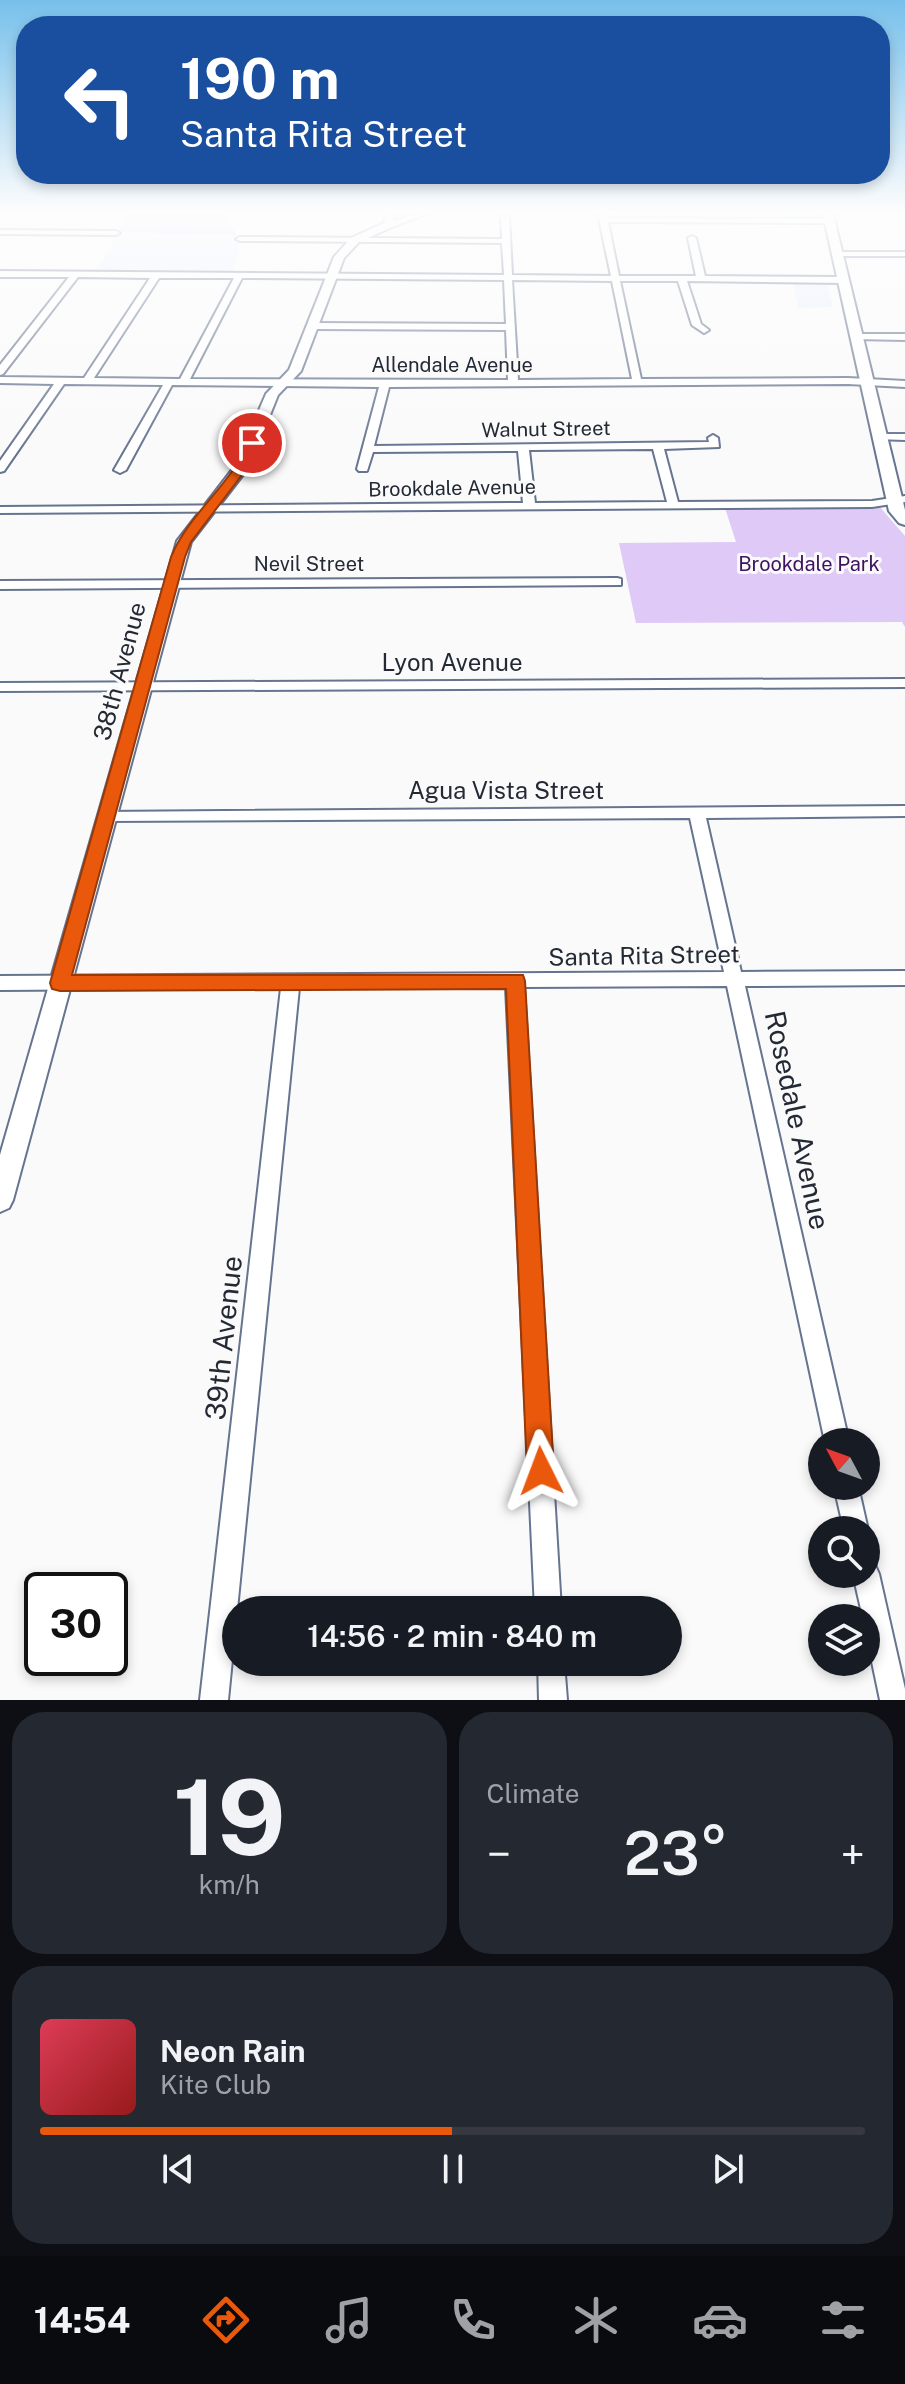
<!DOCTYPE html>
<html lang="en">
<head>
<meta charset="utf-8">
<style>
	:root { --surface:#171b24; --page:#242831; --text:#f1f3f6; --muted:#9ea1a6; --line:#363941; --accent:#ea580c }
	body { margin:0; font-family:"Public Sans",sans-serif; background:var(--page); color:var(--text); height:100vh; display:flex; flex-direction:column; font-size:30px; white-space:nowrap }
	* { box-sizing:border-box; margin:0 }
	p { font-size:26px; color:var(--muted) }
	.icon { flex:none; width:44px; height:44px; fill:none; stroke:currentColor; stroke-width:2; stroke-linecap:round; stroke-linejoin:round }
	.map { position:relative; height:1700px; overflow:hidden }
	.sheet { display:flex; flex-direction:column; gap:12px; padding:12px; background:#0d0f14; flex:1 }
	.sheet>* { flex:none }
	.banner { position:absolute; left:16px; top:16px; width:874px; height:168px; border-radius:32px; box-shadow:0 4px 12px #0003; background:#1a4fa0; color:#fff; overflow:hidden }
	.needle { width:52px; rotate:311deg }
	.buttons { position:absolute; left:808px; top:1428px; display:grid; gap:16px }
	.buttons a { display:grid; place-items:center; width:72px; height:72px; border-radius:50%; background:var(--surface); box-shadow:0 4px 12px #0003; font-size:40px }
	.speed { position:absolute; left:24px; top:1572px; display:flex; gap:16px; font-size:40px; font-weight:700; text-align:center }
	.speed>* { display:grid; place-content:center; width:104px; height:104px; border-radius:50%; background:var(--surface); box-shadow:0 4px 12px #0003; line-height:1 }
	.speed .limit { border:4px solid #111; border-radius:12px; background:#fff; color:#111 }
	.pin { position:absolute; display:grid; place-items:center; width:68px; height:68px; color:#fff; margin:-34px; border:4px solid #fff; border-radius:50%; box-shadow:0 2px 8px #0007 }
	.me { position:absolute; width:88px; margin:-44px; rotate:357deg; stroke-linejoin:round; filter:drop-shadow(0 0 6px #0008) }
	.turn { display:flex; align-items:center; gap:28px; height:168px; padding:0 32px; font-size:36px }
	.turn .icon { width:104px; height:104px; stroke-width:2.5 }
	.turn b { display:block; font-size:56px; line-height:68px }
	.big { font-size:60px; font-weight:600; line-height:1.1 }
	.sheet .tile { flex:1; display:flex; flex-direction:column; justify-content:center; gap:12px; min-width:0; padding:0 28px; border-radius:32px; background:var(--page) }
	.sheet .dial { align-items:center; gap:0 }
	.dial b { font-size:104px; line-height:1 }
	.song { display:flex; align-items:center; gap:24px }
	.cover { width:96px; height:96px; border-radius:12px; background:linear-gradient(135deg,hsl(350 70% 55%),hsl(0 70% 35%)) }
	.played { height:8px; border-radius:4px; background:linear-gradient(90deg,var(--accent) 50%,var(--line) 50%) }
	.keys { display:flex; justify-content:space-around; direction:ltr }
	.heat { display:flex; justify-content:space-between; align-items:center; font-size:44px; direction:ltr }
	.sheet .tiles { flex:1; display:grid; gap:12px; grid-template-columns:1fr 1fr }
	.tile:last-child { grid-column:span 2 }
	.trip { position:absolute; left:222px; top:1596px; width:460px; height:80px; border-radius:40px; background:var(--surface); box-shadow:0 4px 12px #0003; font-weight:600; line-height:80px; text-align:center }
	.menu { display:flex; height:128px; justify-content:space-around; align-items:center; background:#090b0e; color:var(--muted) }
	.menu .icon { width:56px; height:56px }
	.menu .on { color:var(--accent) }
	.menu b { font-size:36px; color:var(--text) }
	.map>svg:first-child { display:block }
</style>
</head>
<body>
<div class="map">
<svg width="905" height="1700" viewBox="0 0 905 1700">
	<rect width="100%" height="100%" fill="#fafafa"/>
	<g fill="#e7effe">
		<polygon points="119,232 237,235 239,253 232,272 97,271"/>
		<polygon points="794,284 828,285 833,307 798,308"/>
	</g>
	<g fill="#dec9f7">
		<polygon points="130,214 222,214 237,235 119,232"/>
		<polygon points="879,506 905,536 905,627 902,622 636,623 619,543 736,542 725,508"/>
	</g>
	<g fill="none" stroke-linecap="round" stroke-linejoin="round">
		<defs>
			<g id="minor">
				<polygon points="414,214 426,214 392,227 385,225"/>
				<path d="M501 214H509L512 275 611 276 598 214H606L607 218 833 219 830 223 608 222 619 276H696L688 238 692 236 696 238 705 276 843 277 847 280 843 283 687 281 701 324 709 330 704 333 692 325 678 281H620L641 379 848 378 905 381V387L848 384 389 387 374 446 709 442 708 438 713 435 718 438 719 447 664 449 678 502 872 501 905 496V502L872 507 0 513V507L523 503 518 451 373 452 367 471H359L357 469 379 387 172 385 126 470 120 473 114 470 163 385 64 384 4 471 0 472V461L54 384 0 383V377L84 378 150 278 78 277 3 374 0 375V365L69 277H0V271L504 275 502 243 240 241 236 239 240 237 502 239ZM159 278H234L180 379 94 378ZM242 278 504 280 506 324 313 323 308 326 313 329 506 330 508 380 190 379ZM512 280 612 281 632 379 518 380ZM653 449 667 502 535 503 529 450Z"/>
				<polygon points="0,230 116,231 120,233 116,235 0,234"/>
				<polygon points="835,252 905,252 905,256 838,256"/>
				<polygon points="856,334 905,334 905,340 853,339 851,337"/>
				<polygon points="879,434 905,434 905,440 875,439 875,435"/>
				<polygon points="617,578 621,579 621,585 0,589 0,581"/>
				<polygon points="905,679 905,687 0,691 0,683"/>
				<polygon points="905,806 905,816 706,818 741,972 905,971 905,985 745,986 849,1442 825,1442 727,986 524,987 561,1610 535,1610 506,987 299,988 228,1700 200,1700 281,988 0,990 0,976 724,972 690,818 107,821 99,816 101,812"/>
				<polygon points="834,1486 858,1486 868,1530 866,1536 866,1530 844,1530"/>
				<polygon points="866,1561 875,1565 879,1574 905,1689 905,1700 880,1700 866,1633 866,1618 863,1618 853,1574 866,1574"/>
				<polygon points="538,1662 564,1662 567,1700 539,1700"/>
			</g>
			<polygon id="tertiary" points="386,214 396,214 392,227 359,242 344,258 301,371 278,395 249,467 191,542 13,1200 9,1208 0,1212 0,1155 177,541 235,466 266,394 289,370 334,257 351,238 384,223"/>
			<polygon id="secondary" points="823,214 833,214 905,510 905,525 899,523 889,511"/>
		</defs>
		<use href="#minor" stroke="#667490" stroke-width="4"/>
		<use href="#tertiary" stroke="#667490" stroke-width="4"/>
		<use href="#secondary" stroke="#667490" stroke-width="4"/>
		<use href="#minor" fill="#fff" fill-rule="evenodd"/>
		<use href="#tertiary" fill="#fff" fill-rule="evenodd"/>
		<use href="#secondary" fill="#fff" fill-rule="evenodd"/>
	</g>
	<linearGradient id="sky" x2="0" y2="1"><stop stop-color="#77c0eb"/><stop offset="0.47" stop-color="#fdfdfd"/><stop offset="1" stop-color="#fdfdfd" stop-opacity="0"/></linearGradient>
	<rect width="905" height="452" fill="url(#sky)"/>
	<path fill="#ea580c" stroke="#983908" stroke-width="2" d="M252 439 258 443 248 467 191 542 185 557 72 975H523L525 981 554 1471 550 1481 541 1485 531 1481 527 1471 506 989 60 991 52 989 50 983 171 557C184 524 213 499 233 470 240 460 241 444 252 439Z"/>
	<g text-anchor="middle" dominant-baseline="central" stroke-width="6" stroke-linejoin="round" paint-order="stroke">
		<g font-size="20" fill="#242a35" stroke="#fafafa">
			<text x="452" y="365">Allendale Avenue</text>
			<text transform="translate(546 429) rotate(-1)">Walnut Street</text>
			<text transform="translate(452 488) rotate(-1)">Brookdale Avenue</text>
			<text x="309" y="564">Nevil Street</text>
		</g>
		<g font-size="20" fill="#3f1161" stroke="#fafafa">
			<text x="809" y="564">Brookdale Park</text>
		</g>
		<g font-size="24" fill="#242a35" stroke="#fafafa">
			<text x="452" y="662">Lyon Avenue</text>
			<text transform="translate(119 671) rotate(-75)">38th Avenue</text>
			<text x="506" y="790">Agua Vista Street</text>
			<text transform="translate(644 955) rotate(-1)">Santa Rita Street</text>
		</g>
		<g font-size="28" fill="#242a35" stroke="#fafafa">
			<text transform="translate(798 1120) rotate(78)">Rosedale Avenue</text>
			<text transform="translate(223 1338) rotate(-84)">39th Avenue</text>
		</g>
	</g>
</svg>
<div class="buttons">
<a><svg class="needle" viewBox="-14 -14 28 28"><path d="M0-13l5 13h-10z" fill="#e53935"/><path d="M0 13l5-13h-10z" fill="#9ea1a6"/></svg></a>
<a><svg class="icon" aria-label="search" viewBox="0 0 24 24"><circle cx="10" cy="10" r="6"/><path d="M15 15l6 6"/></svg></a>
<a><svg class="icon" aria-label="layers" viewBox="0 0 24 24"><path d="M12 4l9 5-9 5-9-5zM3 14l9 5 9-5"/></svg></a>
</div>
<div class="speed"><div class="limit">30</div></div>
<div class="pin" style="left:252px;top:443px;background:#d93025"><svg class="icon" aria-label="arrive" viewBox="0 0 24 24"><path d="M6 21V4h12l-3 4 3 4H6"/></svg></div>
<svg class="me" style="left:541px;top:1471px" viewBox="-20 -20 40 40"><path d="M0-17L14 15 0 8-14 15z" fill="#ea580c" stroke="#fff" stroke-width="4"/></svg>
<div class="trip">14:56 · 2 min · 840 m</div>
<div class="banner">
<div class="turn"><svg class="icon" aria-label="left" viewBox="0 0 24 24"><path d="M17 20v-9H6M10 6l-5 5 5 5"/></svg><div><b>190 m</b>Santa Rita Street</div></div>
</div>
</div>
<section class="sheet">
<div class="tiles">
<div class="tile dial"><b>19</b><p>km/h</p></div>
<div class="tile"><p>Climate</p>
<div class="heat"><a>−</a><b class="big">23°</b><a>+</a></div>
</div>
<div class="tile">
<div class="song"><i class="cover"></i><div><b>Neon Rain</b><p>Kite Club</p></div></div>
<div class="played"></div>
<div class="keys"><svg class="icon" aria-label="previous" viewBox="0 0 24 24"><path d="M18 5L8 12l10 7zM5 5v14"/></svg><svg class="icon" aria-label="pause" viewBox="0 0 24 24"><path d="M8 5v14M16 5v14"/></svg><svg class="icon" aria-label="next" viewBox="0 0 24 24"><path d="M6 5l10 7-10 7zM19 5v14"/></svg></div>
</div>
</div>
</section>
<nav class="menu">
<b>14:54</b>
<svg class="icon on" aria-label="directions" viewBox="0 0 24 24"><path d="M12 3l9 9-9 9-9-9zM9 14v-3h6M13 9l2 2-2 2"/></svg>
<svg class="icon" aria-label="music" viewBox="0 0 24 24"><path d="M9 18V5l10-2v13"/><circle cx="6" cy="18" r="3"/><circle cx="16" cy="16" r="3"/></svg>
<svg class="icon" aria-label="phone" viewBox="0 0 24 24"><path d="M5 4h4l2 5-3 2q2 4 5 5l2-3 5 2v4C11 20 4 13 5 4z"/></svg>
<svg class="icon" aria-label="climate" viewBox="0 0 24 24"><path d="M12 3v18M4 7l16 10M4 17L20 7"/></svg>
<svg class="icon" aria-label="car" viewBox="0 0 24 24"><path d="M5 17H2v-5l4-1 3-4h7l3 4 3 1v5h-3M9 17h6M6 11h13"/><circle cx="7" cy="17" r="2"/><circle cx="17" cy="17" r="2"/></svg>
<svg class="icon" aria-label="filters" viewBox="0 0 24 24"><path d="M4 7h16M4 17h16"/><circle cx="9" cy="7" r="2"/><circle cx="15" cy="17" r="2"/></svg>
</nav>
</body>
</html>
